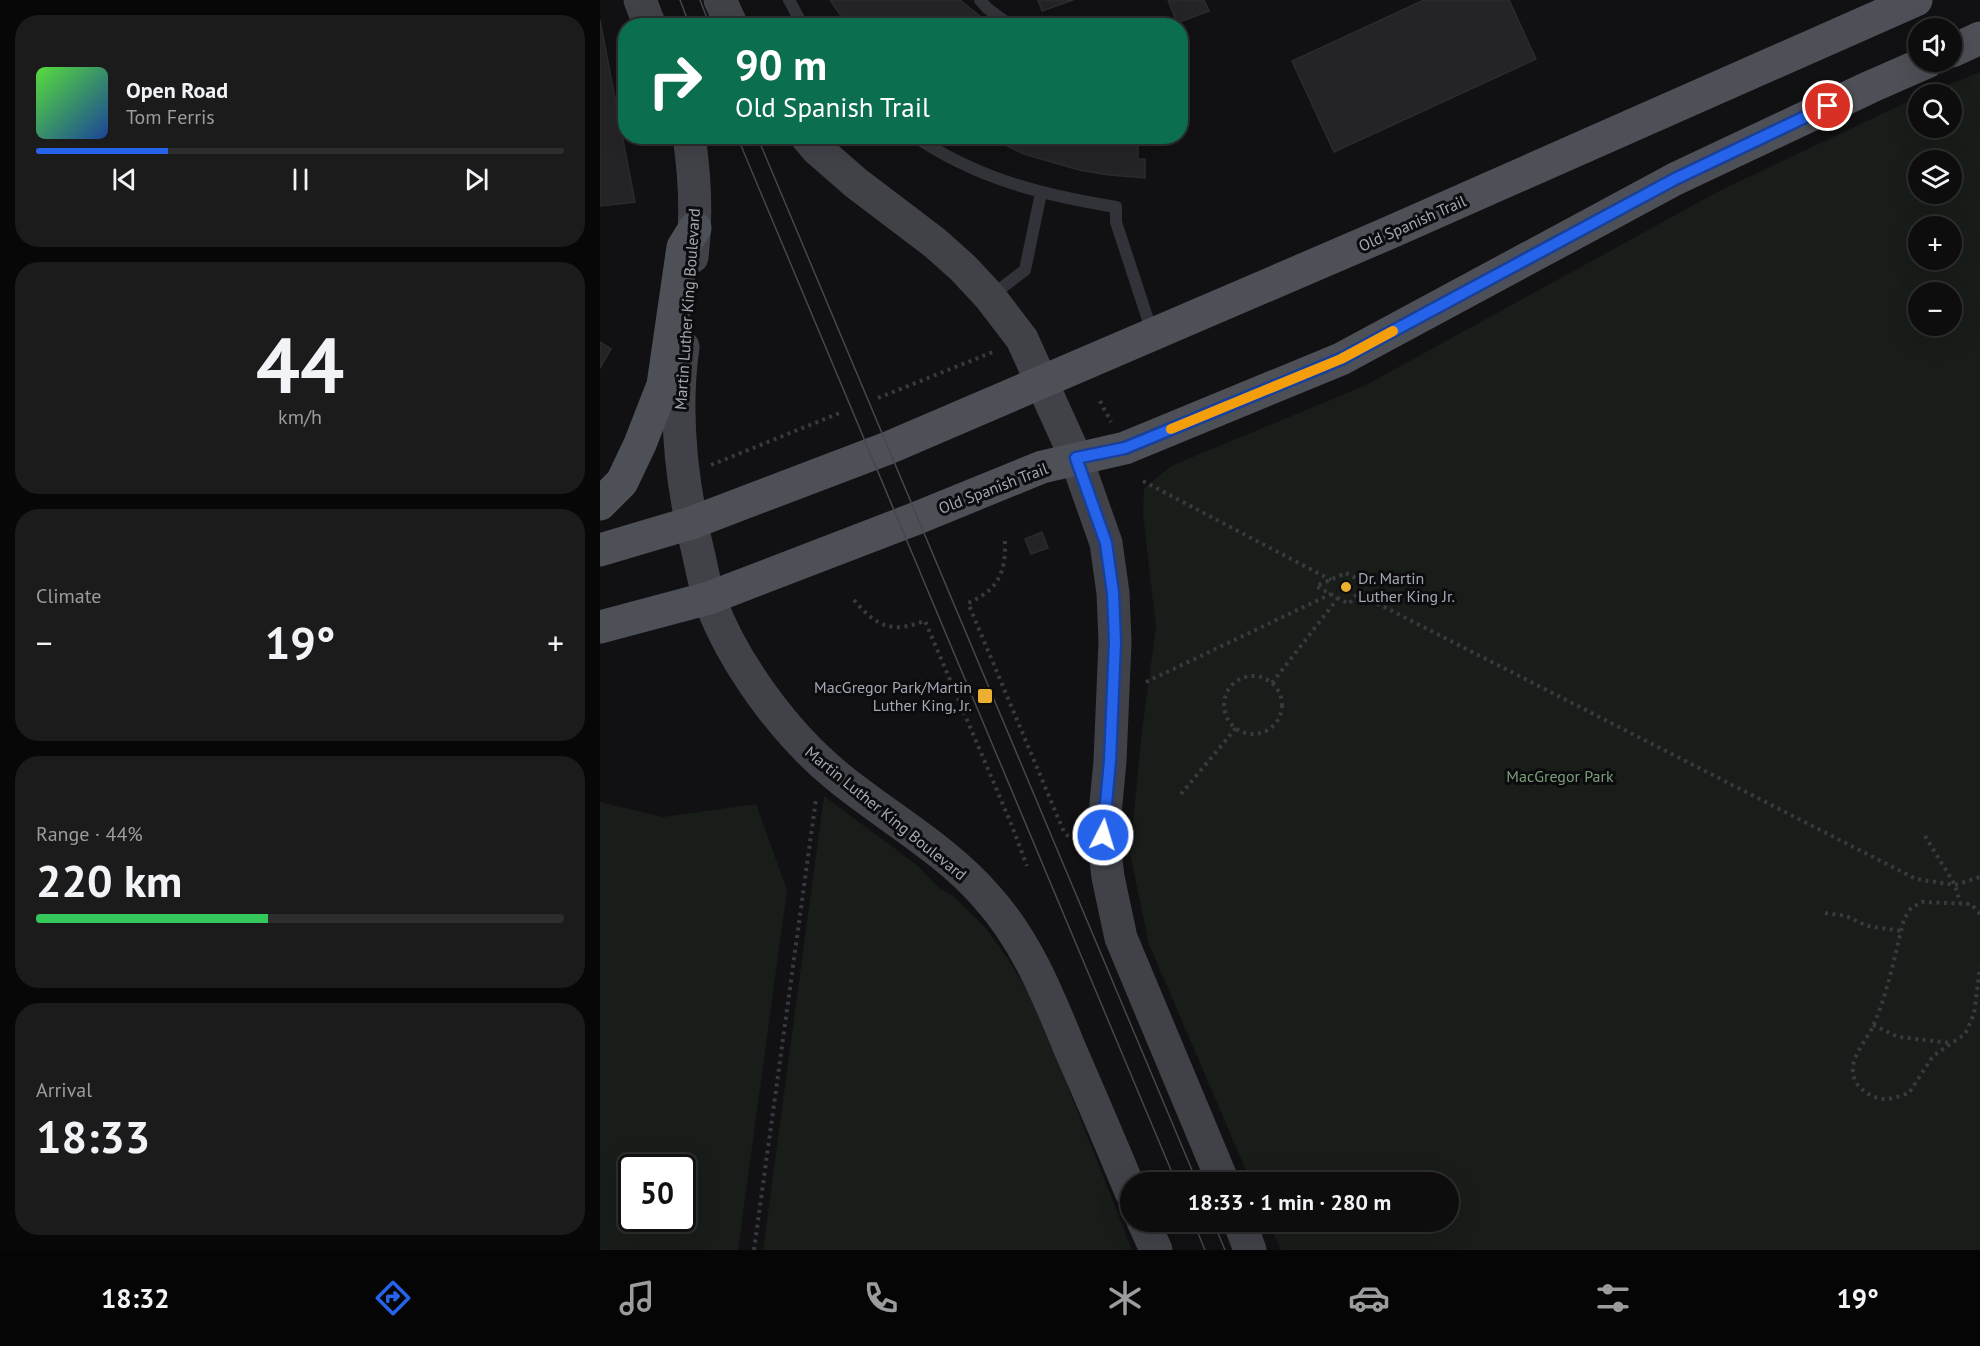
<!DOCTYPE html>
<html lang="en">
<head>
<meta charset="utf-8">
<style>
	:root { --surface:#0d0d0e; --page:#1b1b1c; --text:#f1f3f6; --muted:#9a9c9e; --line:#2d2d2e; --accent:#2563eb }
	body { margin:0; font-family:"PT Sans",sans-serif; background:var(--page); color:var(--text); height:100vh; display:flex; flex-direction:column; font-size:22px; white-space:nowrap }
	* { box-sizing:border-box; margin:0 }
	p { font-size:20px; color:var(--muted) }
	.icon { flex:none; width:33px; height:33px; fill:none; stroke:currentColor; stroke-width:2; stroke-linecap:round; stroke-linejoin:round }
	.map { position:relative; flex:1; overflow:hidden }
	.sheet { display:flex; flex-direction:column; gap:15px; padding:15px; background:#070708; width:600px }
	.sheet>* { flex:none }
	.banner { position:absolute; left:18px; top:18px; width:570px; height:126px; border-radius:24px; box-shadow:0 6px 24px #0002,0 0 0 2px var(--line); background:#0b6e4f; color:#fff; overflow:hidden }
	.buttons { position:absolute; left:1308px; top:18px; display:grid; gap:12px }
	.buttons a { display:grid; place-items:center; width:54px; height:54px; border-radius:50%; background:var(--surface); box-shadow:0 6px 24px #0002,0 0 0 2px var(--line); font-size:30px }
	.speed { position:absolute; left:18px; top:1154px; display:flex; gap:12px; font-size:30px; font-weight:700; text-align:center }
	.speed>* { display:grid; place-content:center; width:78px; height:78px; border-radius:50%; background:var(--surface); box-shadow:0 6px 24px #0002,0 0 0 2px var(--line); line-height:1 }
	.speed .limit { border:3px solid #111; border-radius:9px; background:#fff; color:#111 }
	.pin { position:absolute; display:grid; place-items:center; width:51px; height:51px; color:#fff; margin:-26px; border:3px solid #fff; border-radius:50%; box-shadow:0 2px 6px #0007 }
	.me { position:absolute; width:66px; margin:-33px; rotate:5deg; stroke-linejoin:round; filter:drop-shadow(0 0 4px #0008) }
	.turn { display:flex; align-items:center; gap:21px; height:126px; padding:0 18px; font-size:27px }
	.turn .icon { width:78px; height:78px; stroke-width:2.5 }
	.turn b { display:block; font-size:42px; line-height:51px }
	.big { font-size:45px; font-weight:800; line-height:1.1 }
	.sheet .widget { flex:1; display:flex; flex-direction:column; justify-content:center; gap:9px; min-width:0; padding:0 21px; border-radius:24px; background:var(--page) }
	.sheet .dial { align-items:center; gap:0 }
	.dial b { font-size:78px; line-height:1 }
	.song { display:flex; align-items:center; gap:18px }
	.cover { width:72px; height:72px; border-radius:9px; background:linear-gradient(135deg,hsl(110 70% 55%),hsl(220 70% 35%)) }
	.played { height:6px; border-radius:3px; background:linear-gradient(90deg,var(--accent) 25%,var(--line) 25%) }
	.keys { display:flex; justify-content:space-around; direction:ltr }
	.heat { display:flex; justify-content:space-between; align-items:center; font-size:33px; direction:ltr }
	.charge { height:9px; border-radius:4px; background:linear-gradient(90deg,#34c759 44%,var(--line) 0) }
	.trip { position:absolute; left:520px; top:1172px; width:339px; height:60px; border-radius:30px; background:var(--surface); box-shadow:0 6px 24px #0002,0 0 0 2px var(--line); font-weight:800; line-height:60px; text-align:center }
	.tabs { display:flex; height:96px; justify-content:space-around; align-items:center; background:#050506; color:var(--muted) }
	.tabs .icon { width:42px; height:42px }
	.tabs .current { color:var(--accent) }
	.tabs b { font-size:27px; color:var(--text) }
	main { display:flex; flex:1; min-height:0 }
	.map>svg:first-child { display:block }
</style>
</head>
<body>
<main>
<section class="sheet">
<div class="widget">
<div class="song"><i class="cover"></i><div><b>Open Road</b><p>Tom Ferris</p></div></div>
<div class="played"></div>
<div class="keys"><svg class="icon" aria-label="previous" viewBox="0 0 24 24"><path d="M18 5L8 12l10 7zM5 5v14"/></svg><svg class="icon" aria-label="pause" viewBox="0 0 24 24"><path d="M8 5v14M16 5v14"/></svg><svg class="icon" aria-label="next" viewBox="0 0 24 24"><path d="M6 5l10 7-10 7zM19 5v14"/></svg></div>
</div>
<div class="widget dial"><b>44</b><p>km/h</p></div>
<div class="widget"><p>Climate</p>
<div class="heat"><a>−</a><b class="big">19°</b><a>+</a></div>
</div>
<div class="widget"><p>Range · 44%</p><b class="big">220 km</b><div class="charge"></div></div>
<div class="widget"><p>Arrival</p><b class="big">18:33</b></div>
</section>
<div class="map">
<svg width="1380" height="1250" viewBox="0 0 1380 1250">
	<rect width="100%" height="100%" fill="#111113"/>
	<g fill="#181d19" fill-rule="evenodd">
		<path d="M1380 72V1250H681L668 1221H849V1182H651L549 944 530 854 542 730 556 628 543 513 544 488 571 466 766 385 1121 190 1301 105 1318 97V128H1352V94H1325ZM1318 160H1352V194H1318ZM1318 226H1352V260H1318ZM1318 292H1352V326H1318Z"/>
		<polygon points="224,796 317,865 339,888 353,896 384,926 408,959 432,999 451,1044 532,1250 163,1250"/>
		<path d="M0 802 63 817 156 804 187 890 138 1250H0ZM32 1167H82V1218H32Z"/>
	</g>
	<g fill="#242427" stroke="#2b2b2f" stroke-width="1.5">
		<polygon points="230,0 360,0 392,26 248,26"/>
		<polygon points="438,0 473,0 442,11"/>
		<polygon points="568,0 604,0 609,11 577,23"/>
		<polygon points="824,0 909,0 936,59 734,152 692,61"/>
		<polygon points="0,20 35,202 0,206"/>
		<polygon points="387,136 538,136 538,159 545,159 545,178 509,175 479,170 424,154"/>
		<polygon points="0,342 11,349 0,368"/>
		<polygon points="442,532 448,548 431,554 425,539"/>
	</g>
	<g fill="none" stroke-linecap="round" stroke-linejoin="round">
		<g stroke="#383a3f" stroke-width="4" stroke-dasharray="3 4.5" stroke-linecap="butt">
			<polyline points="278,398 393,352"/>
			<polyline points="500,401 511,422"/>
			<polyline points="111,465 242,412"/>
			<polyline points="543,481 731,580"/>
			<path d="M405 541C406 573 398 590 368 603L464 832 471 839"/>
			<polygon points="746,573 766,583 749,604 716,586"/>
			<polyline points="757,593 1316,879 1355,885 1380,877"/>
			<path d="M254 600C267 615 280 629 302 627 310 626 318 623 325 621L410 821 427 866"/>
			<circle cx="653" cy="705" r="29"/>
			<polyline points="546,682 731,594"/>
			<polyline points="672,683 738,598"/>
			<polyline points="581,794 636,728"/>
			<polyline points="1325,836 1355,885 1360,903"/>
			<polyline points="1225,913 1246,916 1267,926 1301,931"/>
			<path d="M1380 914 1371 904 1322 902 1311 908 1304 919C1295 954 1288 993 1273 1026 1267 1039 1251 1057 1253 1072 1254 1088 1272 1099 1286 1099 1293 1099 1302 1095 1309 1093L1333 1056 1365 1034 1374 1014 1380 967"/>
			<polyline points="1273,1025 1298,1037 1351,1043"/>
			<polyline points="154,1250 216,799"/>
		</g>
		<g stroke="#323338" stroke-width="12">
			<polyline points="189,0 203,26"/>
			<polyline points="380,0 387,8 411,26"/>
			<path d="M314 136C378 179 442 195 516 207V222L552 332"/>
			<polyline points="391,296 425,270 441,193"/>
		</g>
		<g stroke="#404248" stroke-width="33">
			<polyline points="40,0 50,26"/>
			<polyline points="120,0 132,26"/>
			<path d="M89 136C95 177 97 217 92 257"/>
			<polyline points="206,136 217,149 256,183 335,243 363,268 390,297 422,339 476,458 506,543 513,593 515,642 510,761 503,835 508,877 521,938 623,1182"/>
			<path d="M83 347C73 417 82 488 99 556 102 570 105 586 110 600 133 663 185 734 238 777 287 817 344 848 386 896 426 940 448 995 470 1049 491 1097 511 1144 531 1192"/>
			<polyline points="543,1221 556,1250"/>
			<polyline points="639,1221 650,1250"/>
		</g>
		<g stroke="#4e5057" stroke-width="33">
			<polyline points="1352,51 1380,38"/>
			<polyline points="0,504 22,482 40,444 63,385 83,247 95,228"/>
			<polyline points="0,550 91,523 288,448 784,235 1316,0"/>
			<polyline points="0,627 109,598 317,518 442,467 525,448 741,359 1075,179 1270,87 1327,62"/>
		</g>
		<g stroke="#45474d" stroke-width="1.5">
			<polyline points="80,0 90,26"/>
			<polyline points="100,0 110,26"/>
			<polyline points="137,136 576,1182"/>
			<polyline points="157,136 597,1182"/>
			<polyline points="593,1221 605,1250"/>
			<polyline points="613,1221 625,1250"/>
		</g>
	</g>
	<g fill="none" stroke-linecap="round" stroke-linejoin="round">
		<defs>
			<polyline id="route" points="503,835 510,761 515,642 513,593 506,543 476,458 525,448 741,359 1075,179 1228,106"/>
		</defs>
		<use href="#route" stroke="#184099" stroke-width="15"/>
		<use href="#route" stroke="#2563eb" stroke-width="10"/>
		<polyline stroke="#f59e0b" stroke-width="10" points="571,429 741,359 793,331"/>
	</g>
	<g fill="#edaf2f" stroke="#0c0c0e" stroke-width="2">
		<circle cx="746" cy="587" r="6"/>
		<rect x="377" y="688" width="16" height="16" rx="3"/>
	</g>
	<g text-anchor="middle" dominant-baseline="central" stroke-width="6" stroke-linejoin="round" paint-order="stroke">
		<g font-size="16" fill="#a3a8b3" stroke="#0c0c0e">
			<text transform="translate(812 223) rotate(-24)">Old Spanish Trail</text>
			<text transform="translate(87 309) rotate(-86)">Martin Luther King Boulevard</text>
			<text transform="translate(393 488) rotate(-21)">Old Spanish Trail</text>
			<text transform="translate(286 813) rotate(39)">Martin Luther King Boulevard</text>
		</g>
		<g font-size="16" fill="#a3a8b3" stroke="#0c0c0e" text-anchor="start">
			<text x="758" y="578">Dr. Martin<tspan x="758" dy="18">Luther King Jr.</tspan></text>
			<text x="372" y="687" text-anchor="end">MacGregor Park/Martin<tspan x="372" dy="18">Luther King, Jr.</tspan></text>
		</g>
		<g font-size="16" fill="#7a9e7d" stroke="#0c0c0e">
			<text x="960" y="776">MacGregor Park</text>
		</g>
	</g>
</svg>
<div class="buttons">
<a><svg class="icon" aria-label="sound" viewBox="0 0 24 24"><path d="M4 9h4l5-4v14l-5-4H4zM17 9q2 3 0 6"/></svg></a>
<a><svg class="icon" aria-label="search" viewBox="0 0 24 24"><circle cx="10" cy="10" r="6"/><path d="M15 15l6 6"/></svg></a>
<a><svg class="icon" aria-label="layers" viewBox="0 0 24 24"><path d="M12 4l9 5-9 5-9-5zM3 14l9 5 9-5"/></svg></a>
<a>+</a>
<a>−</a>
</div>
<div class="speed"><div class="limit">50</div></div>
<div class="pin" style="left:1228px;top:106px;background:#d93025"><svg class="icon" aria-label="arrive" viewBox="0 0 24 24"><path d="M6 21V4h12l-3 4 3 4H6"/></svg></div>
<svg class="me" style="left:503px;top:835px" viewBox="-20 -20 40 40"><circle r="17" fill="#2563eb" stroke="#fff" stroke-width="3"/><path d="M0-11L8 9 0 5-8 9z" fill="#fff"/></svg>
<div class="trip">18:33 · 1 min · 280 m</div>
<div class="banner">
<div class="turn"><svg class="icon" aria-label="right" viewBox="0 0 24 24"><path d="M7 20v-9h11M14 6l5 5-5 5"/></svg><div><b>90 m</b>Old Spanish Trail</div></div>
</div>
</div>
</main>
<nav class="tabs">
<b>18:32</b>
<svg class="icon current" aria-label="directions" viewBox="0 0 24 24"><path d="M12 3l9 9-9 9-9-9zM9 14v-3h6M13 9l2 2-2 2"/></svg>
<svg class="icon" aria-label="music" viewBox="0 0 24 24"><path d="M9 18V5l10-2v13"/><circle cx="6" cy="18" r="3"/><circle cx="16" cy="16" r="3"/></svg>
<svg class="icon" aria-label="phone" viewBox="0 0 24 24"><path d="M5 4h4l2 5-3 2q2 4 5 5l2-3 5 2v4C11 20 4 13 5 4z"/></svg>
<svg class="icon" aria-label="climate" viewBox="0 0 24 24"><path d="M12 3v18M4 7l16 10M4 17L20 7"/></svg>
<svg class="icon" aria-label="car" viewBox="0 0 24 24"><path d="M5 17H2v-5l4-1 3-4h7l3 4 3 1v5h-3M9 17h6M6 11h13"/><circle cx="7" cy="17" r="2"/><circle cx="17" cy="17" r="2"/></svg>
<svg class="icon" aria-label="filters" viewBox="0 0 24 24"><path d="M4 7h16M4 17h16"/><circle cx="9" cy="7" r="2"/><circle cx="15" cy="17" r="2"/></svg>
<b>19°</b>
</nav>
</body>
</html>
